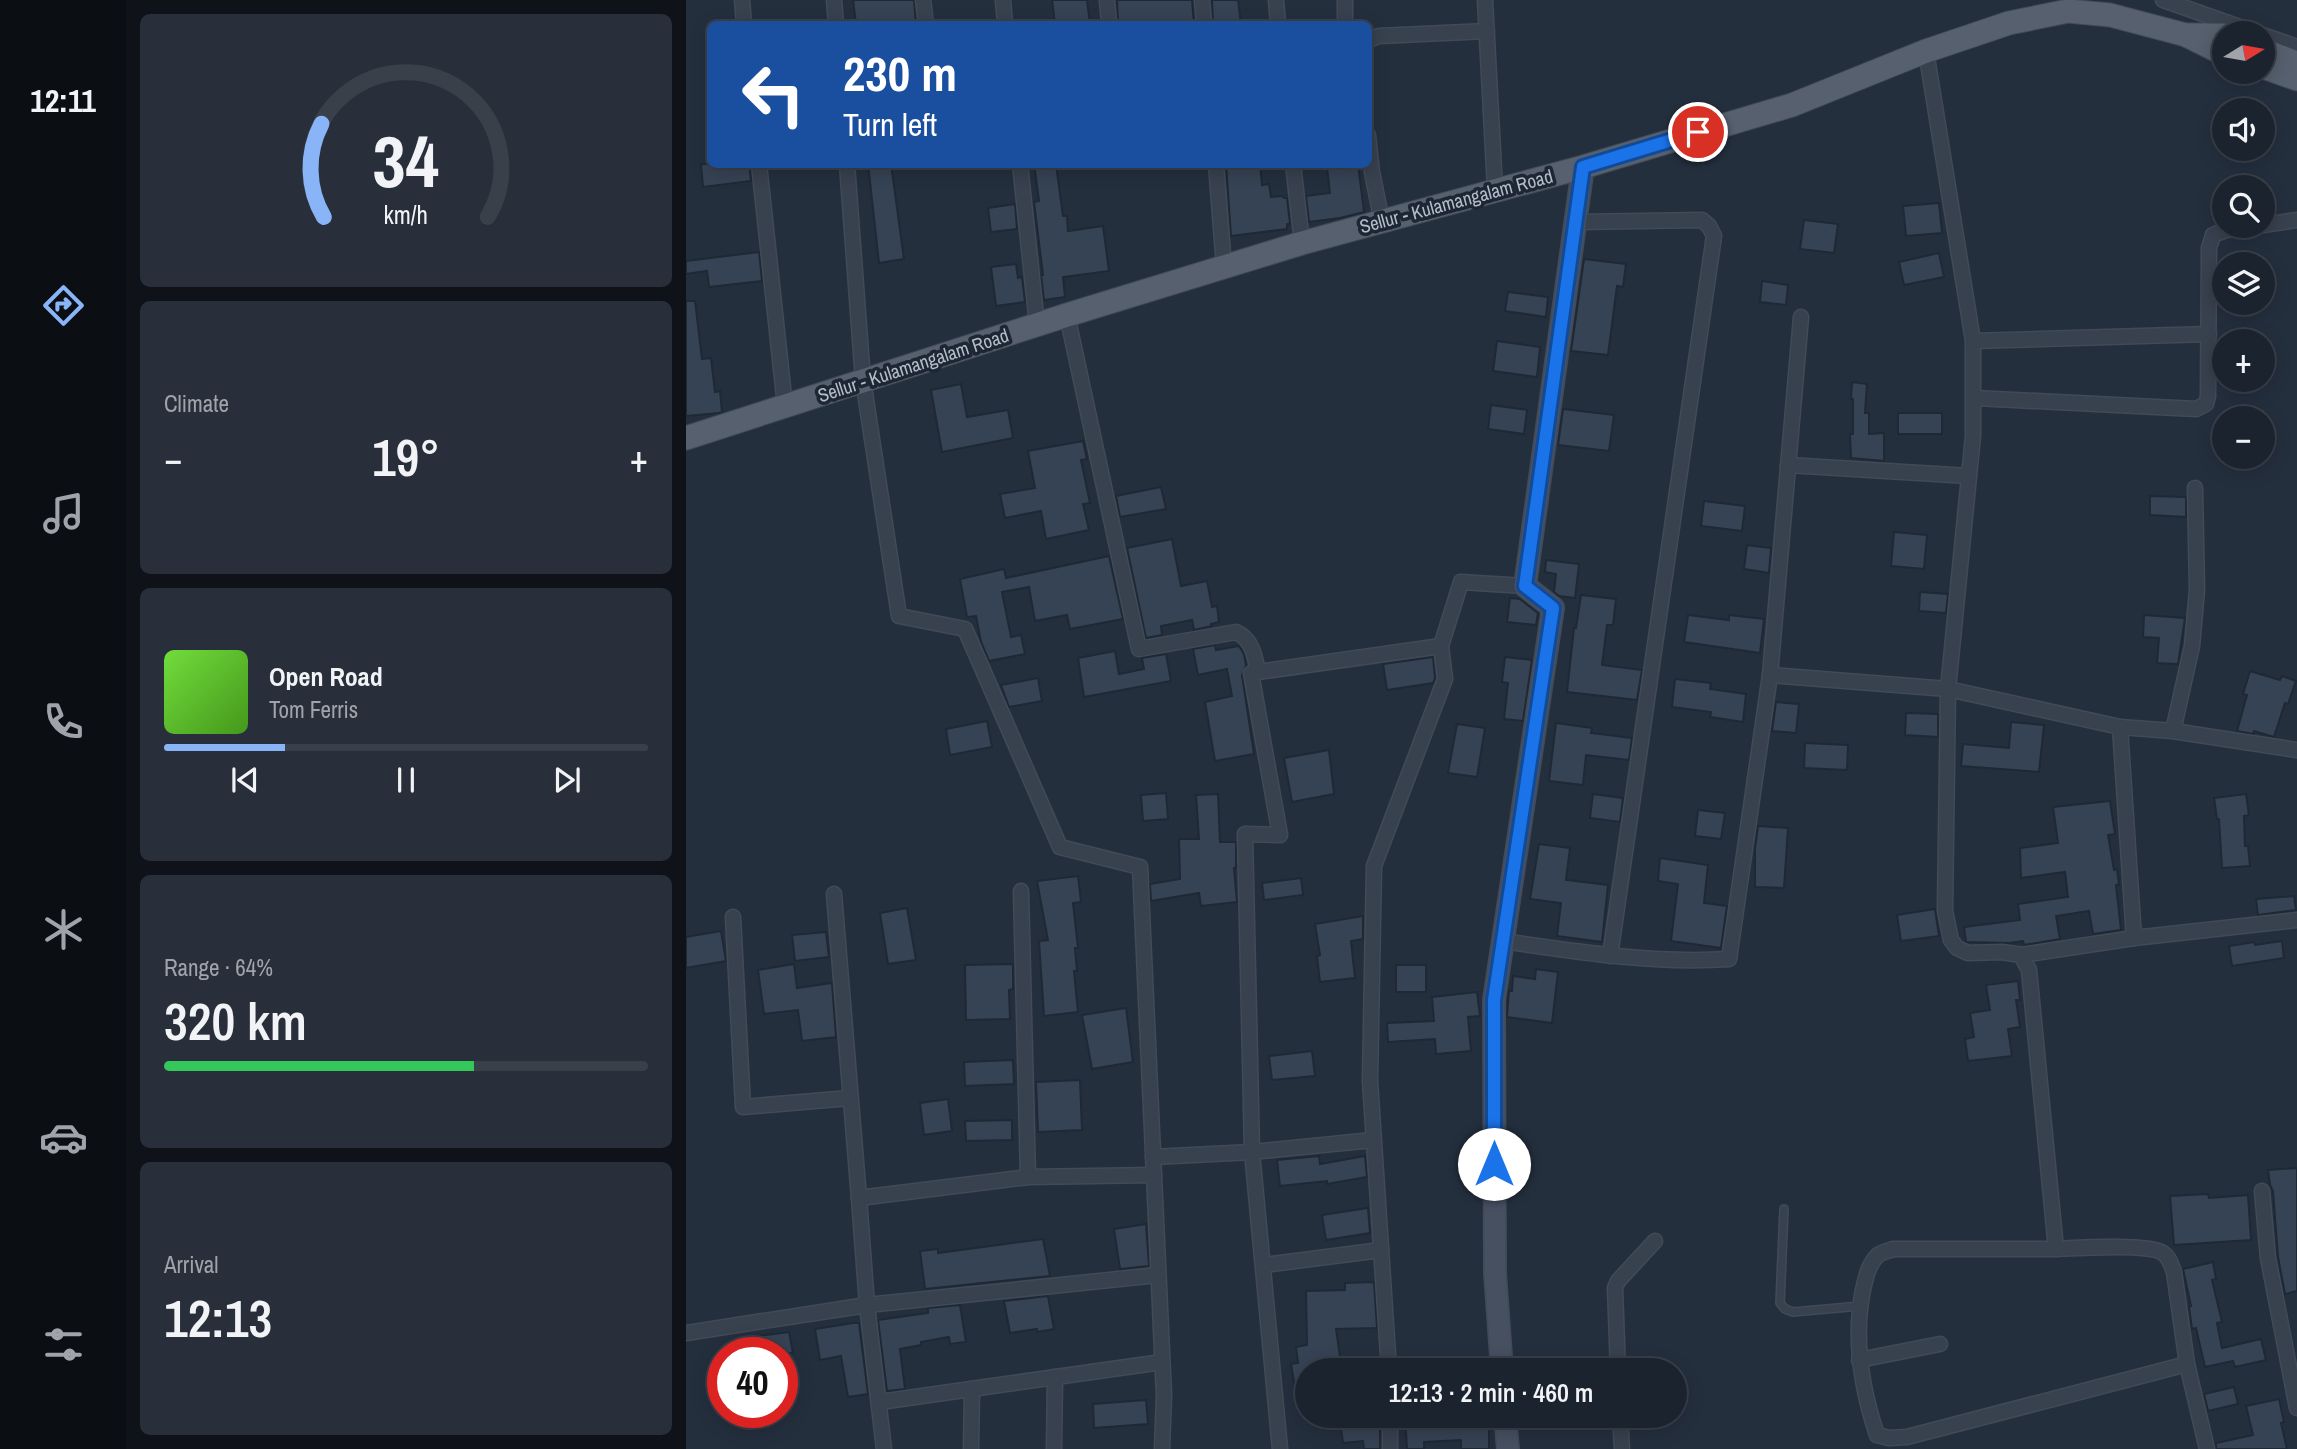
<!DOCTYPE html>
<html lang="en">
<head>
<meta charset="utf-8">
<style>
	:root { --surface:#1b232e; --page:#282f3a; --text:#f1f3f6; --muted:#a0a4aa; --line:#39404a; --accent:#8ab4f8 }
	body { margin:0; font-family:"Archivo Narrow",sans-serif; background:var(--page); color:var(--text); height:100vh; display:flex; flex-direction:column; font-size:26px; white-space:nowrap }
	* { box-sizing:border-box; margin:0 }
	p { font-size:23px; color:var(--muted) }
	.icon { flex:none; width:38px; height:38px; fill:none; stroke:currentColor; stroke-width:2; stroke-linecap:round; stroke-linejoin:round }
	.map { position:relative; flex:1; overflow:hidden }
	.panel { display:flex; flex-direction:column; gap:14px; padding:14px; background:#0f1319; width:560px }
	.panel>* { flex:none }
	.guide { position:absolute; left:21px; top:21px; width:665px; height:147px; border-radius:10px; box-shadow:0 4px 18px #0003,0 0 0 2px var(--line); background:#1a4fa0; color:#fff; overflow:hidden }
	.needle { width:46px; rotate:79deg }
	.controls { position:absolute; left:1526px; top:21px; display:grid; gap:14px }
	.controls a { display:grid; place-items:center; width:63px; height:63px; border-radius:50%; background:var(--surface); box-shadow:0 4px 18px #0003,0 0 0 2px var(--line); font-size:35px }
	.speed { position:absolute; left:21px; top:1337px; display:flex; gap:14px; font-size:35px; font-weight:700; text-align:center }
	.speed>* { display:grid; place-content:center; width:91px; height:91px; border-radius:50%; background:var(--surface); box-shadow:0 4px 18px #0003,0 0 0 2px var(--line); line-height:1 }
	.speed .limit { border:10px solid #d22; background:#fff; color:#111 }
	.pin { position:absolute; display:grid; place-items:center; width:60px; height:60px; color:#fff; margin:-30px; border:4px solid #fff; border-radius:50%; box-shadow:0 2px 7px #0007 }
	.me { position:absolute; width:77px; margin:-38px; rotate:0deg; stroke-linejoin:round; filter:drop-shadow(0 0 5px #0008) }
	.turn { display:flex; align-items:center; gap:24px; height:147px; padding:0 21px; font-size:32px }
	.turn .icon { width:91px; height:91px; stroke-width:2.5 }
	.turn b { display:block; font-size:49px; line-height:60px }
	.big { font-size:52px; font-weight:600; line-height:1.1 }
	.panel .card { flex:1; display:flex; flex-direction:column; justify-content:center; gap:10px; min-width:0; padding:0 24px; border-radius:10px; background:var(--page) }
	.panel .dial { align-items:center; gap:0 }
	.dial svg { height:182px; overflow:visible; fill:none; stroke:var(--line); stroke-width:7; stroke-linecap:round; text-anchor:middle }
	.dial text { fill:var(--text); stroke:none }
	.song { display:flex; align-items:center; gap:21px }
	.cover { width:84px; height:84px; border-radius:10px; background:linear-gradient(135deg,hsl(100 70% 55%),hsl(100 70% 35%)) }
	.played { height:7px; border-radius:4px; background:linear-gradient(90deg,var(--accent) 25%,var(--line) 25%) }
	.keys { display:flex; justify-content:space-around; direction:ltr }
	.heat { display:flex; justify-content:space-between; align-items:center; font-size:38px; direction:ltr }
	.charge { height:10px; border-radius:5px; background:linear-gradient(90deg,#34c759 64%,var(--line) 0) }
	.trip { position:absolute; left:609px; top:1358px; width:392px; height:70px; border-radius:35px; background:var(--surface); box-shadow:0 4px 18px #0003,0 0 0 2px var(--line); font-weight:600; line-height:70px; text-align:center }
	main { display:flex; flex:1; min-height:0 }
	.tab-bar { display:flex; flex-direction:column; width:126px; justify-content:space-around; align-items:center; background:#0b0e12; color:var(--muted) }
	.tab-bar .icon { width:49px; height:49px }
	.tab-bar .on { color:var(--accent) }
	.tab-bar b { font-size:32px; color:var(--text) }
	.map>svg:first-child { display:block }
</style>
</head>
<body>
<main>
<nav class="tab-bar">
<b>12:11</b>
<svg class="icon on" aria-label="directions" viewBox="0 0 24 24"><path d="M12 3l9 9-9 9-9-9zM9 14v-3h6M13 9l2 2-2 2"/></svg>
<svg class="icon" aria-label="music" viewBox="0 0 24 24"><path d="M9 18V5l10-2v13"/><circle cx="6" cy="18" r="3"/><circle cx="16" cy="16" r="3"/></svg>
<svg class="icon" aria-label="phone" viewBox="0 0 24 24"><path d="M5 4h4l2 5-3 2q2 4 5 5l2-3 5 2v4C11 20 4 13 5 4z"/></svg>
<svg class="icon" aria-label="climate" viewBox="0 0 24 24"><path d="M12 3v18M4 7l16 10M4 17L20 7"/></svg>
<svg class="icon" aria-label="car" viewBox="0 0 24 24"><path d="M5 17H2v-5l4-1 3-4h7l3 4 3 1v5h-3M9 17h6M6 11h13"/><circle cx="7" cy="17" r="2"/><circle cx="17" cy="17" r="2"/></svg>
<svg class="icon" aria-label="filters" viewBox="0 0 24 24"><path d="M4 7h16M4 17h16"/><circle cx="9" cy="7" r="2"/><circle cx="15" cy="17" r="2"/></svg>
</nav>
<section class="panel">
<div class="card dial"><svg viewBox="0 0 100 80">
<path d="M14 69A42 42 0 1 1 86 69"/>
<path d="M14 69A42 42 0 0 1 13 28" stroke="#8ab4f8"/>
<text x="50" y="56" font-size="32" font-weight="700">34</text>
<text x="50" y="72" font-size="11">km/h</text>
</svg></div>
<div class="card"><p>Climate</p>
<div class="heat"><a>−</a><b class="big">19°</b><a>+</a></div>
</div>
<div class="card">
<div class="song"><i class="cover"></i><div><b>Open Road</b><p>Tom Ferris</p></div></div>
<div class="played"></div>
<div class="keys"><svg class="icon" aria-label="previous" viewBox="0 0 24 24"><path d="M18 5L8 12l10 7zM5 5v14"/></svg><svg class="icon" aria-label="pause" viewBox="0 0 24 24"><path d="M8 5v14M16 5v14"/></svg><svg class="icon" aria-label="next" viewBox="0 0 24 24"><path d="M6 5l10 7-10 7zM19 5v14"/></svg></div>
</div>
<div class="card"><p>Range · 64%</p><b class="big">320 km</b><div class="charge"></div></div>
<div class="card"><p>Arrival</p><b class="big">12:13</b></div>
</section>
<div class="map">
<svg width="1611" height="1449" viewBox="0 0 1611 1449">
	<rect width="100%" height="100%" fill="#242f3e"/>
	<g fill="#364354" stroke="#1f2835" stroke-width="2">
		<polygon points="167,0 228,0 230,24 170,24"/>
		<polygon points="366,0 401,0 404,24 369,24"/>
		<polygon points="431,0 506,0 508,24 432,24"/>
		<polygon points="526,0 552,0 555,24 527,24"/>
		<polygon points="15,164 63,164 65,181 17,187"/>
		<polygon points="182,164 205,164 218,259 193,263"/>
		<polygon points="348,164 370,164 377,216 381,216 382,231 417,226 423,271 377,277 379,297 358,300 355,275 357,275 348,202 353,201"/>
		<polygon points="540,164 574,164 576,185 583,184 585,197 597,196 598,198 601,198 604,224 601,224 601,229 545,236"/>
		<polygon points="672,164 678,212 654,218 623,222 620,196 644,193 641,167"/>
		<polygon points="1253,203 1256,233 1220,236 1217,206"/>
		<polygon points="329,204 331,229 305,232 302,208"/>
		<polygon points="1118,220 1152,224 1148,253 1114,249"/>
		<polygon points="73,252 76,281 23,287 21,271 0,274 0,261"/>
		<polygon points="1253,253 1258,277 1218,285 1213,262"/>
		<polygon points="898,259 940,264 937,287 931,286 922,355 885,351"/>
		<polygon points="330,264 332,278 336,277 339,302 310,306 305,267"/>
		<polygon points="1076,281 1102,285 1100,305 1074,302"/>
		<polygon points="822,292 862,297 860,317 819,311"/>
		<polygon points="0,301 9,301 16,359 25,358 29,392 34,391 36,412 33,413 0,416"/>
		<polygon points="811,341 854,347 851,377 807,371"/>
		<polygon points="1166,382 1181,384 1179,413 1183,413 1183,434 1198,433 1198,461 1165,458 1164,434 1167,434 1167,399 1165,399"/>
		<polygon points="275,384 281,417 322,410 327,438 256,452 245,390"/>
		<polygon points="805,405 841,410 838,434 802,429"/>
		<polygon points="877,409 928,415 923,451 872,445"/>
		<rect x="1212" y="413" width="44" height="21"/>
		<polygon points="397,441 401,459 395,460 404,503 397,504 403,530 360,539 355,511 319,518 314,494 349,488 342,451"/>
		<polygon points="475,487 480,509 434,517 430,496"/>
		<polygon points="1464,496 1500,497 1500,517 1464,515"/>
		<polygon points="1018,501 1059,506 1056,531 1015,526"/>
		<polygon points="1208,532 1241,535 1238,569 1205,566"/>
		<polygon points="486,539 495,586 521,581 526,607 531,606 533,622 525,624 526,626 508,630 506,620 475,626 476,635 460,638 441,548"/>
		<polygon points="1061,545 1085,548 1083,573 1058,569"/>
		<polygon points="423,556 437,619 384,629 381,615 349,621 343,587 316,592 325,637 335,635 339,654 303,661 295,642 290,616 281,617 274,579 318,569 320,578"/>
		<polygon points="860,560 893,564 889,598 873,596 868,592 870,574 859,572"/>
		<polygon points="1234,592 1262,594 1260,613 1233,611"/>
		<polygon points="895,595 930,599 927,625 921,625 916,665 956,670 951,700 881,692 888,628 890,628"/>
		<polygon points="824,598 834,599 852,613 850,625 821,622"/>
		<polygon points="1002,615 1043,620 1043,615 1078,619 1074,653 998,642"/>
		<polygon points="1458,615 1499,618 1492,664 1471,663 1473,638 1457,637"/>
		<polygon points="529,645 530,650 553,646 558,654 560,665 556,675 568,754 529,761 519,702 546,696 541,669 512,675 507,649"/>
		<polygon points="429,651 433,674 458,669 456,658 480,654 485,681 398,697 392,658"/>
		<polygon points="747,657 749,678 747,683 701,690 697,664"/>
		<polygon points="819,657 846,660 837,721 818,719 822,683 816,682"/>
		<polygon points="1564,671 1594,680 1596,676 1610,681 1602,704 1599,703 1588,737 1568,731 1567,734 1551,731 1561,695 1557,694"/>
		<polygon points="352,678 356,701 323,707 315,685"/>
		<polygon points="989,679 1025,683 1024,689 1060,694 1057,722 1024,717 1025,712 986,707"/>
		<polygon points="1090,702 1113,704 1110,733 1086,731"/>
		<polygon points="1220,713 1252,714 1252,737 1219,735"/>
		<polygon points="301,721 306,747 264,755 260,729"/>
		<polygon points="1325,722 1358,725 1353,772 1275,766 1277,744 1323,748"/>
		<polygon points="870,723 906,728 905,733 946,738 943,760 900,755 897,785 863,781"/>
		<polygon points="771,724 799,728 791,777 762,773"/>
		<polygon points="1119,743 1162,745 1161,770 1118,768"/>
		<polygon points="643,750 648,794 606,802 598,758"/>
		<polygon points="480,793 482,819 457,821 455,795"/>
		<polygon points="532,794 534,842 550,842 550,868 548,868 551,902 515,906 513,893 465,901 464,884 494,879 493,839 513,839 510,795"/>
		<polygon points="907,794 937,798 934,822 904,818"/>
		<polygon points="1560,794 1563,815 1558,816 1559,846 1562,846 1564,866 1536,868 1533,819 1531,819 1528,798"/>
		<polygon points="1424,801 1429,834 1422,835 1428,870 1431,869 1433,885 1430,885 1435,930 1407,934 1403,911 1370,916 1374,939 1338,945 1337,941 1323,943 1280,942 1278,927 1334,920 1332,904 1382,897 1379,872 1335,878 1334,848 1372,843 1367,807"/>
		<polygon points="1012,810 1039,813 1035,839 1009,836"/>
		<polygon points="1072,826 1102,828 1098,888 1069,887 1069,848"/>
		<polygon points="853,844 884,848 880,880 922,885 916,942 871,936 875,903 844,899"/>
		<polygon points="974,858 1022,865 1018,903 1041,906 1035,948 985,941 992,884 972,881"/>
		<polygon points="392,876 395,902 387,903 392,948 389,948 391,971 388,971 392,1012 358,1016 353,941 362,940 351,881"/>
		<polygon points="615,878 617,895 578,900 576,883"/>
		<polygon points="1608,896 1610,910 1572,915 1570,899"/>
		<polygon points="221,908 230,960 202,964 194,913"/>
		<polygon points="1249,909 1253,936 1215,941 1211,915"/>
		<polygon points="677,916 677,939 665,941 669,978 634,982 631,956 634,955 629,924"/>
		<polygon points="35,931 40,961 0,968 0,937"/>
		<polygon points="140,932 143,957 109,961 106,935"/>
		<polygon points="1596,941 1598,958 1546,966 1543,946 1568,942 1569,945"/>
		<polygon points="108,964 111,988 146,983 150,1037 116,1041 112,1010 78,1014 72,970"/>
		<polygon points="327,964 327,989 323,990 324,1019 280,1020 279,965"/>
		<rect x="710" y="965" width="30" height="27"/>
		<polygon points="850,969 872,972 866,1023 821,1017 823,991 826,991 827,976 849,979"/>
		<polygon points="1332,981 1334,1000 1330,1000 1334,1027 1322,1029 1326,1056 1282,1061 1279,1039 1288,1037 1284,1013 1304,1010 1300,985"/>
		<polygon points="791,992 794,1016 782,1017 785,1051 750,1054 749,1039 702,1042 701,1023 748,1021 746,997"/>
		<polygon points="440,1008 447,1062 406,1069 396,1015"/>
		<polygon points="626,1051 629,1076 586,1080 583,1056"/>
		<polygon points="327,1060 328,1084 279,1086 278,1062"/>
		<polygon points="394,1080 396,1130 352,1132 350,1082"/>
		<polygon points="262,1099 266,1131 238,1135 234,1103"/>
		<polygon points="326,1120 326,1140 280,1141 279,1121"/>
		<polygon points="633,1156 634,1164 679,1156 681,1177 641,1184 641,1181 594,1186 591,1160"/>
		<polygon points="1611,1168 1611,1291 1599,1294 1592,1257 1587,1191 1584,1185 1582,1170"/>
		<polygon points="1522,1194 1523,1198 1562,1195 1565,1240 1488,1245 1484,1196"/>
		<polygon points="682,1208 684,1233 640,1240 636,1215"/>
		<polygon points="460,1224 463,1266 434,1269 428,1229"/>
		<polygon points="357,1239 364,1276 239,1289 234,1251 252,1249 252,1253"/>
		<polygon points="1527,1262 1530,1279 1526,1280 1536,1322 1531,1323 1536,1348 1575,1339 1580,1360 1549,1367 1547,1361 1519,1367 1510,1328 1506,1329 1503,1307 1505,1306 1497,1269"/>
		<polygon points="688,1282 691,1328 650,1329 656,1370 621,1370 621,1387 609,1389 605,1364 612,1363 610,1347 621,1345 620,1291 659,1290 659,1283"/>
		<polygon points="362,1296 368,1329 351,1332 351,1329 324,1333 318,1301"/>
		<polygon points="274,1305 280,1342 264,1344 263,1337 235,1342 235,1345 214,1349 219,1389 201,1391 192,1320 242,1313 242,1308"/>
		<polygon points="167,1323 173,1323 182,1394 162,1397 155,1356 134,1360 129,1329"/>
		<polygon points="103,1332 107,1353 66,1353 63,1337"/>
		<polygon points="1548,1387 1552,1404 1522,1411 1518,1394"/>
		<polygon points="1593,1399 1598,1422 1595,1423 1601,1449 1530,1449 1530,1443 1567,1435 1560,1406"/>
		<polygon points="460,1400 462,1424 408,1428 407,1404"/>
		<polygon points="719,1416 803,1416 803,1449 775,1449 775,1440 738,1442 738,1449 721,1449"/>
		<polygon points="694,1417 694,1449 678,1449 677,1441 657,1443 654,1422"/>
	</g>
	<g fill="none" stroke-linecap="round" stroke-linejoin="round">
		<defs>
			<polyline id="lane" points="1098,1209 1094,1303 1099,1309 1107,1312 1174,1306"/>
			<g id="street">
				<polyline points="56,0 58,24"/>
				<polyline points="148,0 150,24"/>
				<polyline points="237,0 240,24"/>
				<polyline points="317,0 319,24"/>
				<polyline points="421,0 423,24"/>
				<polyline points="516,0 518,24"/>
				<polyline points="590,0 592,24"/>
				<polyline points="659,0 659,21"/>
				<polyline points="799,0 809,189"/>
				<polyline points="1477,0 1571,33"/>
				<polyline points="1577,35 1611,47"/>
				<polyline points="682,40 693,36 801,31"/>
				<polyline points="1240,51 1287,341 1287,436 1262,689 1434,727 1487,731 1611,750"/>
				<polyline points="682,135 686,172 696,222"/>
				<polyline points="73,164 99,406"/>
				<polyline points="161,164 177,380 213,616 279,629 374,847 454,867 478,1395 476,1449"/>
				<polyline points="334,164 351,325"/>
				<polyline points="530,164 538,267"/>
				<polyline points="607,164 616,243"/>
				<polyline points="891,222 1016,220 1023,226 1028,236 924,956"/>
				<polyline points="1577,225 1611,220"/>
				<path d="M381 315 453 649 550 632C566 639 569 656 572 672"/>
				<polyline points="1287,341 1523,334"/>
				<polyline points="1289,398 1510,409 1520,404 1522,396 1523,248 1527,235 1540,230 1571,226"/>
				<polyline points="1102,465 1283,476"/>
				<path d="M1084 675 1262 689 1259 911 1265 940 1271 948 1282 953 1316 952 1335 955 1343 970 1370 1249C1391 1248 1462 1243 1477 1253 1484 1258 1485 1265 1488 1272L1501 1364 1521 1449"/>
				<polyline points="1434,727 1448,938"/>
				<polyline points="1487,731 1506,646 1511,590 1509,488"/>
				<polyline points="335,891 342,1177 173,1198 181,1305 472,1275"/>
				<polyline points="148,894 173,1198"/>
				<polyline points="47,917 57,1107 164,1098"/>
				<path d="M817 941C892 952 968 964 1043 959L1084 675 1115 317"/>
				<polyline points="1335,955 1448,938 1611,920"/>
				<polyline points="467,1157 566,1152 687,1140"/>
				<polyline points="342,1177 468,1175"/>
				<polyline points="1576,1191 1582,1258 1611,1408"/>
				<path d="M1370 1249H1207C1202 1251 1196 1252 1192 1255 1182 1265 1180 1277 1177 1290 1167 1339 1175 1387 1191 1435L1203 1438 1221 1437 1501 1364"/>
				<polyline points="578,1265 695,1250"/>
				<polyline points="0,1333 181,1305 198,1449"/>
				<polyline points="1173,1360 1254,1344"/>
				<polyline points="703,1370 684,1081 688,866 759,679 755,646"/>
				<polyline points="932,1370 929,1288 932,1281 969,1241"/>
				<polyline points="194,1402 476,1362"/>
				<polyline points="704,1416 704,1449"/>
				<polyline points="934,1416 936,1449"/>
				<polyline points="285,1449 286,1389"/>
				<polyline points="368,1449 369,1377"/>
				<polyline points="594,1449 566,1152 559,834 594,835 565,673 755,646 775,582 839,586"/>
			</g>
			<g id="secondary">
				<polyline points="816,1370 809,1273 808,1000 867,608 839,586 897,167"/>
				<polyline points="819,1416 822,1449"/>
			</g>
			<g id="primary">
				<polyline points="1500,35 1538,35"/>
				<polyline points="1577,50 1611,63"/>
				<polyline points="1577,67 1611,79"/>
				<polyline points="0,438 381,315 616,243 897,167 1106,105 1240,51 1323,23 1382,11 1424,15 1500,35 1538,54"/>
			</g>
		</defs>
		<use href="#lane" stroke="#414a57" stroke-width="10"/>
		<use href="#street" stroke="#414a57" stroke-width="17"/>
		<use href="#secondary" stroke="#414a57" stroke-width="24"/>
		<use href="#primary" stroke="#414a57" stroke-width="25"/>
		<use href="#lane" stroke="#38414e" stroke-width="7"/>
		<use href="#street" stroke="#38414e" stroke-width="14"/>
		<use href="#secondary" stroke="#465061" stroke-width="21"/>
		<use href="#primary" stroke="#56606e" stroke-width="23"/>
	</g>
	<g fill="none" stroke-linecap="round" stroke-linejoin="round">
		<defs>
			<polyline id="route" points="808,1164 808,1000 867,608 839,586 897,167 1012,132"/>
		</defs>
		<use href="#route" stroke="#114b97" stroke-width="18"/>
		<use href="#route" stroke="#1a73e8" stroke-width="12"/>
	</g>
	<g text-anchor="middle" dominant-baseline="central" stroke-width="7" stroke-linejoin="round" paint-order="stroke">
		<g font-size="19" fill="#b4bcc9" stroke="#1d2633">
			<text transform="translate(770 201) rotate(-15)">Sellur - Kulamangalam Road</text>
			<text transform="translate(227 365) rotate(-18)">Sellur - Kulamangalam Road</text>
		</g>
	</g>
</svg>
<div class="controls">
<a><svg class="needle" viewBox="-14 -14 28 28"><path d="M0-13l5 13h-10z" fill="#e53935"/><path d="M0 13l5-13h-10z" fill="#a0a4aa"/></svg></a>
<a><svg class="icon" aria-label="sound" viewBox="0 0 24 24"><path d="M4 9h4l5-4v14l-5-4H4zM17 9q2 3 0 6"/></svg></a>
<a><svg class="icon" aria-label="search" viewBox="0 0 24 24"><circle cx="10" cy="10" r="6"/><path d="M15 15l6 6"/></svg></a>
<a><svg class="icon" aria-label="layers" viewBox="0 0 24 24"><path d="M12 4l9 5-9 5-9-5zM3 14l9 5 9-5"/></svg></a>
<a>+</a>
<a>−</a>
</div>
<div class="speed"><div class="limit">40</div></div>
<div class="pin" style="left:1012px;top:132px;background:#d93025"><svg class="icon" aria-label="arrive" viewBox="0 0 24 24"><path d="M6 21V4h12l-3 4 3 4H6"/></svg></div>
<svg class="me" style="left:808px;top:1164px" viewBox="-20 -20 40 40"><circle r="19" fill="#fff"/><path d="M0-13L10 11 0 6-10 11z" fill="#1a73e8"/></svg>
<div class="trip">12:13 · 2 min · 460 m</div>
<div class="guide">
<div class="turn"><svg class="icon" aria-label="left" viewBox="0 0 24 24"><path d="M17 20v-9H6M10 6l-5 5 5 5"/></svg><div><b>230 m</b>Turn left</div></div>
</div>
</div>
</main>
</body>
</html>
